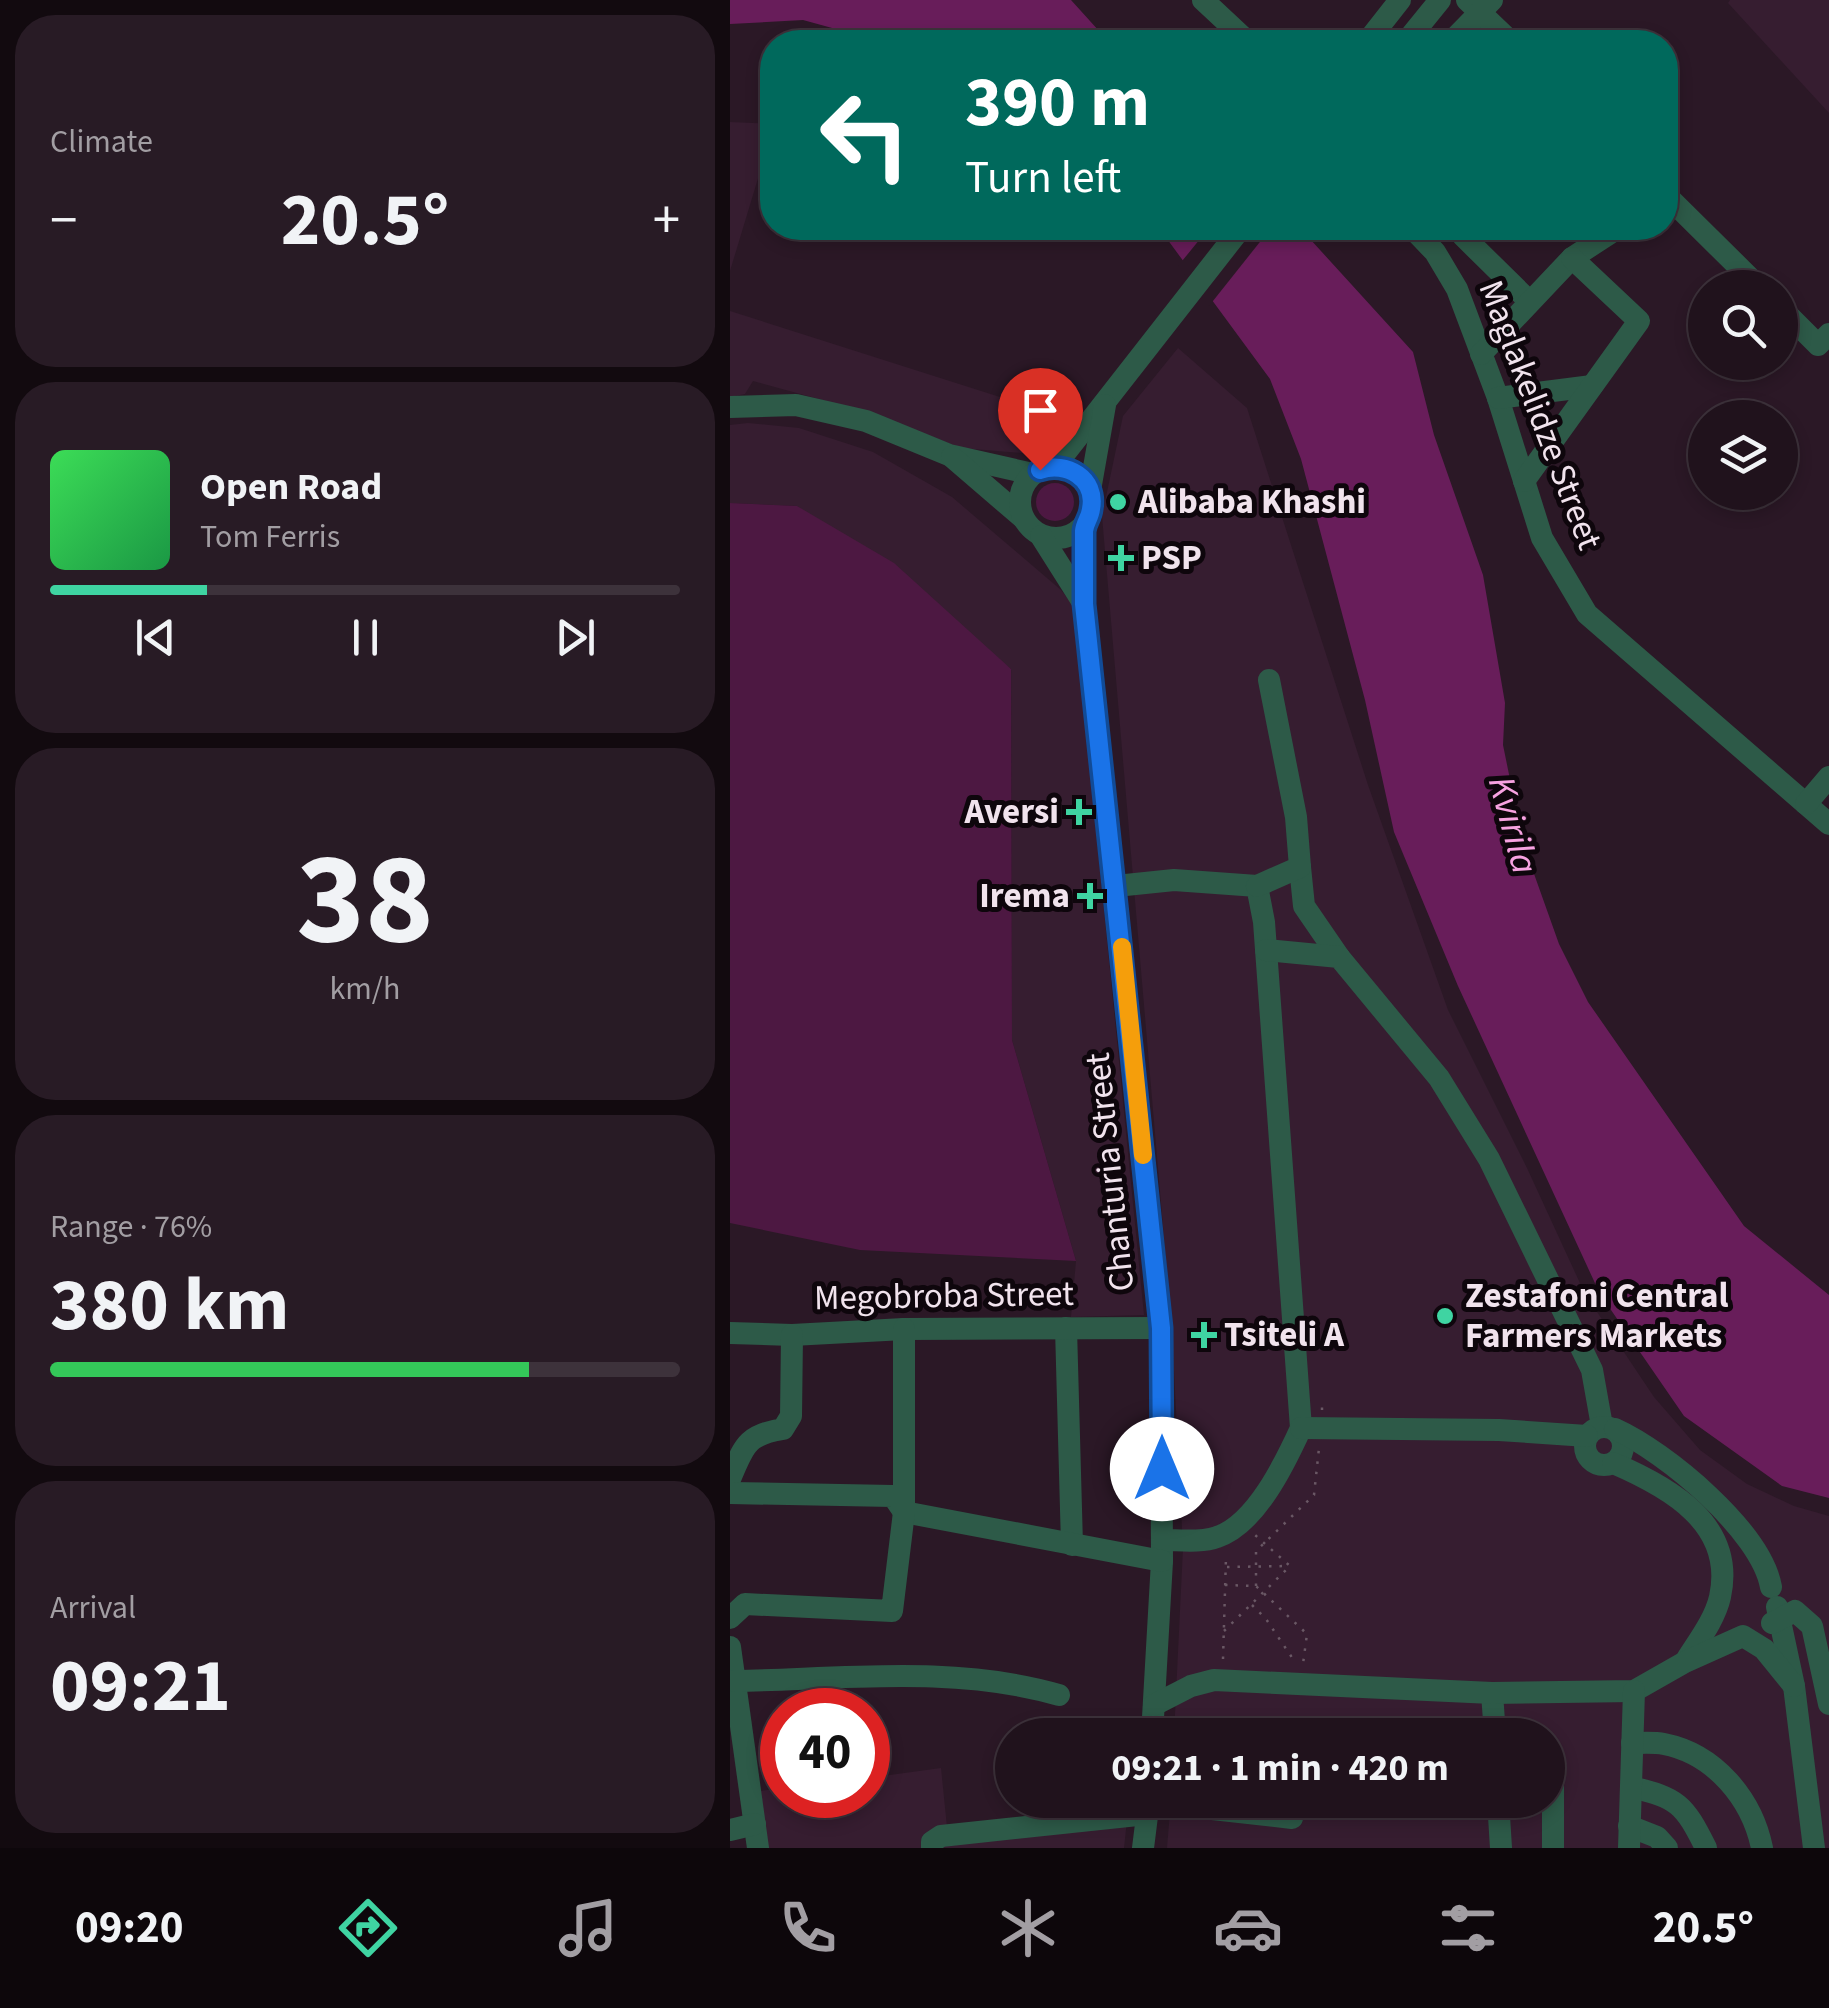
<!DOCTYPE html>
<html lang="en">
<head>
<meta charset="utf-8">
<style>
	:root { --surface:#20121c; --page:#281b25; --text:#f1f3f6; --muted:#a29ea3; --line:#3d323b; --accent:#3fd4a2 }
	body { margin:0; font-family:"Source Sans 3",sans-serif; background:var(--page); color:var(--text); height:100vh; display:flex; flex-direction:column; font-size:38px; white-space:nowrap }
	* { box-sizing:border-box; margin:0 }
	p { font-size:32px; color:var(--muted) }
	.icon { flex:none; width:55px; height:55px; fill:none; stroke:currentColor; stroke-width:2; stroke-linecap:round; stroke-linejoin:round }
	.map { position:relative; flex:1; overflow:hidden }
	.details { display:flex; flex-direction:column; gap:15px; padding:15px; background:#120a0f; width:730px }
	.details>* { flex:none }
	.hud { position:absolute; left:30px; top:30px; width:918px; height:210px; border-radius:40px; box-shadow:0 5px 15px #0003,0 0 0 2px var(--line); background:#00695c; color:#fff; overflow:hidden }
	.fabs { position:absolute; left:958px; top:270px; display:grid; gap:20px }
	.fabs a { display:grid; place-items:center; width:110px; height:110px; border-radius:50%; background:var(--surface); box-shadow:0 5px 15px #0003,0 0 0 2px var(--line); font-size:50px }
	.speed { position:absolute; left:30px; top:1688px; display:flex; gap:20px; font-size:50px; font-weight:700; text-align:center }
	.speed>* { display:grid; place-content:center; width:130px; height:130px; border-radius:50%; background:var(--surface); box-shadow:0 5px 15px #0003,0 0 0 2px var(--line); line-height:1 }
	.speed .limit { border:15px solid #d22; background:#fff; color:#111 }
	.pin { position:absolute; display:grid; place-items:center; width:85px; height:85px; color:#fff; margin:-102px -42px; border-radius:50% 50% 50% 0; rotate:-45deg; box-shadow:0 0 10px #0007 }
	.pin .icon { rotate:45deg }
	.me { position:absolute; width:110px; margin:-55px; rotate:0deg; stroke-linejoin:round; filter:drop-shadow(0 0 8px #0008) }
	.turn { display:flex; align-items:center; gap:35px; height:210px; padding:0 40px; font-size:45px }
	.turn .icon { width:130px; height:130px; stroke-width:2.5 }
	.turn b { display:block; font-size:70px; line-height:85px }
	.big { font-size:75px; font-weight:700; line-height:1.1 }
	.details .widget { flex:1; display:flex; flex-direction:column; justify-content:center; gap:15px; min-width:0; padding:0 35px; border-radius:40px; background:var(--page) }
	.details .dial { align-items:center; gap:0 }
	.dial b { font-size:130px; line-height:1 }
	.song { display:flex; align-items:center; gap:30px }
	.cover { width:120px; height:120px; border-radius:15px; background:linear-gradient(135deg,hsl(130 70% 55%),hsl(140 70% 35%)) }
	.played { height:10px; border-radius:5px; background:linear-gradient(90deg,var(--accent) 25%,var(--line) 25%) }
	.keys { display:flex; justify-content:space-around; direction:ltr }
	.heat { display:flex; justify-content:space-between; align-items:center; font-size:55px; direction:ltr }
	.charge { height:15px; border-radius:8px; background:linear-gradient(90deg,#34c759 76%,var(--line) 0) }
	.trip { position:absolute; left:265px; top:1718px; width:570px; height:100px; border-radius:50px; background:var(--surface); box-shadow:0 5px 15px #0003,0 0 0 2px var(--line); font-weight:700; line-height:100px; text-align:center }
	.tabs { display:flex; height:160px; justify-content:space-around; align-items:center; background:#0d070b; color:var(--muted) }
	.tabs .icon { width:70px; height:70px }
	.tabs .current { color:var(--accent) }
	.tabs b { font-size:45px; color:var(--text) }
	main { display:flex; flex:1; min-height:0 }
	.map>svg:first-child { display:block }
</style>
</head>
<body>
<main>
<section class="details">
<div class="widget"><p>Climate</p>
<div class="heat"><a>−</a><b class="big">20.5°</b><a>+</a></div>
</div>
<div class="widget">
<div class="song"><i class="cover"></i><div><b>Open Road</b><p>Tom Ferris</p></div></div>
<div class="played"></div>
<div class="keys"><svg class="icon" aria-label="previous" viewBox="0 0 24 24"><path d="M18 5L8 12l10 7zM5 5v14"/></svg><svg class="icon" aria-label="pause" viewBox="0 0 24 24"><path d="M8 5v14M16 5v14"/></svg><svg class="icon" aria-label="next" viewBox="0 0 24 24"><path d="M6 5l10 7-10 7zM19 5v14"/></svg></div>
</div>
<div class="widget dial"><b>38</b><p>km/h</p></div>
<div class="widget"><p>Range · 76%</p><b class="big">380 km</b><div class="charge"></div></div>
<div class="widget"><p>Arrival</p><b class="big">09:21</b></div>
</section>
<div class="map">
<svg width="1099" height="1848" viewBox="0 0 1099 1848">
	<rect width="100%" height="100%" fill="#2b1826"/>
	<g fill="#361d30">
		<polygon points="1000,0 1099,0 1099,113 998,3"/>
		<polygon points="0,122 42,124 42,132 0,271"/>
		<polygon points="0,311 333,417 304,454 231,448 140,413 23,381 15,394 0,397"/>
		<polygon points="448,348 517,408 638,785 718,1010 797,1168 855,1294 924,1397 970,1450 1017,1484 1064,1506 1099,1516 1099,1848 437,1848 441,1800 818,1800 818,1735 444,1735 453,1548 442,1331 372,516 393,416"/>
		<polygon points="18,423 69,428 143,452 222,497 331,590 344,606 414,1315 341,1317 346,1261 282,1040 281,669 67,506 0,503 0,425"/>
		<polygon points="211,1768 217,1827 398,1811 394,1848 23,1848 16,1793 52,1788 52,1795 138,1795 138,1778"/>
	</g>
	<g fill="#4d1842">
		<circle cx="325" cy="502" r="19"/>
		<polygon points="0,503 67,506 164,563 281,669 282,1040 346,1261 130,1250 0,1223"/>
	</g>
	<g fill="#681d5a">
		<polygon points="0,0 341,0 379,42 153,42 73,20 0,24"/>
		<polygon points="429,228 570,228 683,352 704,435 753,575 775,703 773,745 793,843 829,944 858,1002 1014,1226 1099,1295 1099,1498 1052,1486 954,1416 870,1294 728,986 664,832 635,700 571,459 540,379"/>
	</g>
	<polygon fill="#2b1826" points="479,228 541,228 479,306 448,266"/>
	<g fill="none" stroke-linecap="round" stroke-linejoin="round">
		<g stroke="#6a5865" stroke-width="2.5" stroke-dasharray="2.5 8" stroke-linecap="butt">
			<polyline points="592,1410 592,1400"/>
			<polyline points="497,1567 559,1566"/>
			<polyline points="495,1585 526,1586 577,1634 573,1664"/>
			<polyline points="526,1586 526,1551 584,1495 589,1448"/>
			<polyline points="522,1605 536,1619 565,1662"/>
			<polyline points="494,1631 560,1566 525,1535"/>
			<polyline points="493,1659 496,1557"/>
		</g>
		<g stroke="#2d5a48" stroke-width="22">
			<polyline points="473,0 518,42"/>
			<polyline points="737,0 781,42"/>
			<polyline points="637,42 670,0"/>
			<polyline points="676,42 710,0"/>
			<polyline points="721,42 762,0"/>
			<polyline points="935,194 1030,288"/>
			<polyline points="682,228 705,252 727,289 768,398 812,538 857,614 1099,824"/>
			<polyline points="733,236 799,301"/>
			<polyline points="1050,307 1088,345 1099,334"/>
			<polyline points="751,354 842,258 888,228"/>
			<polyline points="768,398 862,386"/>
			<polyline points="0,407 66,405 136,421 219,455 303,474"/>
			<polyline points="222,457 293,518"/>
			<circle cx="326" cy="502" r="36"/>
			<polyline points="325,466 511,228"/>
			<polyline points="794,481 909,321 842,258"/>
			<polyline points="360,490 375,405"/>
			<polyline points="355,524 354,604 431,1328 432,1561 422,1735"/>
			<polyline points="311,536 354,604"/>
			<polyline points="1076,804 1099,777"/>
			<polyline points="570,867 574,906 609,957"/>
			<path d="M386 886 444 880 527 886 534 922 571 1428C555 1463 526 1524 487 1537 471 1543 449 1540 432 1540"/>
			<polyline points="527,886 570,867 566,817 539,680"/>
			<polyline points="536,950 609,957 709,1078 759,1159 862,1370 872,1426"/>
			<polyline points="336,1328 342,1545"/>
			<polyline points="0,1333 62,1335 174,1329 431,1328"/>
			<circle cx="874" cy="1446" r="19"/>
			<polyline points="571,1428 769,1430 857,1436"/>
			<path d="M885 1429C936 1452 1031 1531 1041 1587"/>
			<path d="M883 1463C939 1487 1006 1524 990 1597 985 1619 969 1640 957 1659"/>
			<path d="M0 1479C14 1447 15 1435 53 1429L61 1416 62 1335"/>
			<polyline points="0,1493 163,1496 174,1512 432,1561"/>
			<polyline points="1047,1607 1064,1686 1084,1848"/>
			<polyline points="0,1618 15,1604 162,1611 174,1512 174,1329"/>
			<polyline points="1042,1623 1065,1611 1082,1626 1099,1704"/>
			<polyline points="0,1647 28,1848"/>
			<path d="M5 1681C111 1679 226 1665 329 1695"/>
			<polyline points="762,1693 765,1735"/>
			<polyline points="424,1705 461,1686 484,1680 762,1693 904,1691 955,1662 1013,1636 1034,1649 1064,1686"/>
			<path d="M902 1743C912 1743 924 1742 934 1744 985 1754 1022 1799 1032 1848"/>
			<path d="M901 1787C948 1798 954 1804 976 1848"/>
			<polyline points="768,1800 771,1848"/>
			<polyline points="419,1802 562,1818"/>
			<polyline points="899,1826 927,1837 937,1848"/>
			<polyline points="0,1830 25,1824"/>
			<polyline points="202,1848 202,1842 211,1836 417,1814"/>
			<polyline points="413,1848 419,1800"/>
			<polyline points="823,1848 823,1769"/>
			<polyline points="899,1848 904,1691"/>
		</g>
	</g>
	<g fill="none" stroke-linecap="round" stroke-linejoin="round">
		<defs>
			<path id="route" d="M310 470C336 461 367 478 361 509 360 518 355 522 354 531 354 555 354 579 354 604L431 1328 432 1469"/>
		</defs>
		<use href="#route" stroke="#114b97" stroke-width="25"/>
		<use href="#route" stroke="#1a73e8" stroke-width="18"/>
		<polyline stroke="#f59e0b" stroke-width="18" points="392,947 413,1155"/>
	</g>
	<g fill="#3fd4a2" stroke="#0e060c" stroke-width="4">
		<circle cx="388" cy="502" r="10"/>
		<path d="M386 543h10v10h10v10h-10v10h-10v-10h-10v-10h10z"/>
		<path d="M344 797h10v10h10v10h-10v10h-10v-10h-10v-10h10z"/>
		<path d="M355 881h10v10h10v10h-10v10h-10v-10h-10v-10h10z"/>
		<circle cx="715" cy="1316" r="10"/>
		<path d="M469 1320h10v10h10v10h-10v10h-10v-10h-10v-10h10z"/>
	</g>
	<g text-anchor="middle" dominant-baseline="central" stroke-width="10" stroke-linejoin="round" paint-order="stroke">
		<g font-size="35" fill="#f1e3ed" stroke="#0e060c">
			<text transform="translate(810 415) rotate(69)">Maglakelidze Street</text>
			<text transform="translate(380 1172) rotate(-96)">Chanturia Street</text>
			<text transform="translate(214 1296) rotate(-1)">Megobroba Street</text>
		</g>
		<g font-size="35" font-weight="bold" fill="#f1e3ed" stroke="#0e060c" text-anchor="start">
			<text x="408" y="502">Alibaba Khashi</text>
			<text x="411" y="558">PSP</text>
			<text x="329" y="812" text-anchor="end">Aversi</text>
			<text x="340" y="896" text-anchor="end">Irema</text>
			<text x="735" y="1296">Zestafoni Central<tspan x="735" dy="40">Farmers Markets</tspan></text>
			<text x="494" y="1335">Tsiteli A</text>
		</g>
		<g font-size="38" font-style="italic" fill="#f7a2e1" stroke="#0e060c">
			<text transform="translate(783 825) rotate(75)">Kvirila</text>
		</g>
	</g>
</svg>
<div class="fabs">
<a><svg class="icon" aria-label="search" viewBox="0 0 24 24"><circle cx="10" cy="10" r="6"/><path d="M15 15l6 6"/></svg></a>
<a><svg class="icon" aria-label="layers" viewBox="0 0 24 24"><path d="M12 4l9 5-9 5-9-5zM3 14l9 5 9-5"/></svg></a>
</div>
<div class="speed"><div class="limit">40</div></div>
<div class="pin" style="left:310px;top:470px;background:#d93025"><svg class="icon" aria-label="arrive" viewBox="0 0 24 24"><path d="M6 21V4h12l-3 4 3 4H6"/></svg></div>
<svg class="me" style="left:432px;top:1469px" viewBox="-20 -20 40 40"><circle r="19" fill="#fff"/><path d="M0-13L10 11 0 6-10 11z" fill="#1a73e8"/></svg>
<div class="trip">09:21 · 1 min · 420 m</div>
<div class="hud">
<div class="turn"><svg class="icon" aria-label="left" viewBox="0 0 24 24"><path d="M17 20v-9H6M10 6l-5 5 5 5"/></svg><div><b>390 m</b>Turn left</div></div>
</div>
</div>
</main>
<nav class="tabs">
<b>09:20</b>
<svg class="icon current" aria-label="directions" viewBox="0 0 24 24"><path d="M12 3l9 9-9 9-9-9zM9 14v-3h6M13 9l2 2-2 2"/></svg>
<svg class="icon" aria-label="music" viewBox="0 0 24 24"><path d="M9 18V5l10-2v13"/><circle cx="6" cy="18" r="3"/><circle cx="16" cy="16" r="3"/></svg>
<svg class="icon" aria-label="phone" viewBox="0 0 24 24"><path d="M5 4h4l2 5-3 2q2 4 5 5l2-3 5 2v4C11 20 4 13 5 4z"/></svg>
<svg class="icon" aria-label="climate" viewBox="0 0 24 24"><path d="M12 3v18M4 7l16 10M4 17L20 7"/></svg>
<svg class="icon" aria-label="car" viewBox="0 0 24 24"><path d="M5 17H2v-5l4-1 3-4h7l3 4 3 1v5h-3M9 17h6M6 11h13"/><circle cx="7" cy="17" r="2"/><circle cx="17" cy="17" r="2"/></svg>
<svg class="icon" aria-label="filters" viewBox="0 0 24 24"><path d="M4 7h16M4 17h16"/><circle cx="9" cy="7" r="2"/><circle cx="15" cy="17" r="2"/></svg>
<b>20.5°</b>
</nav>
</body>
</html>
